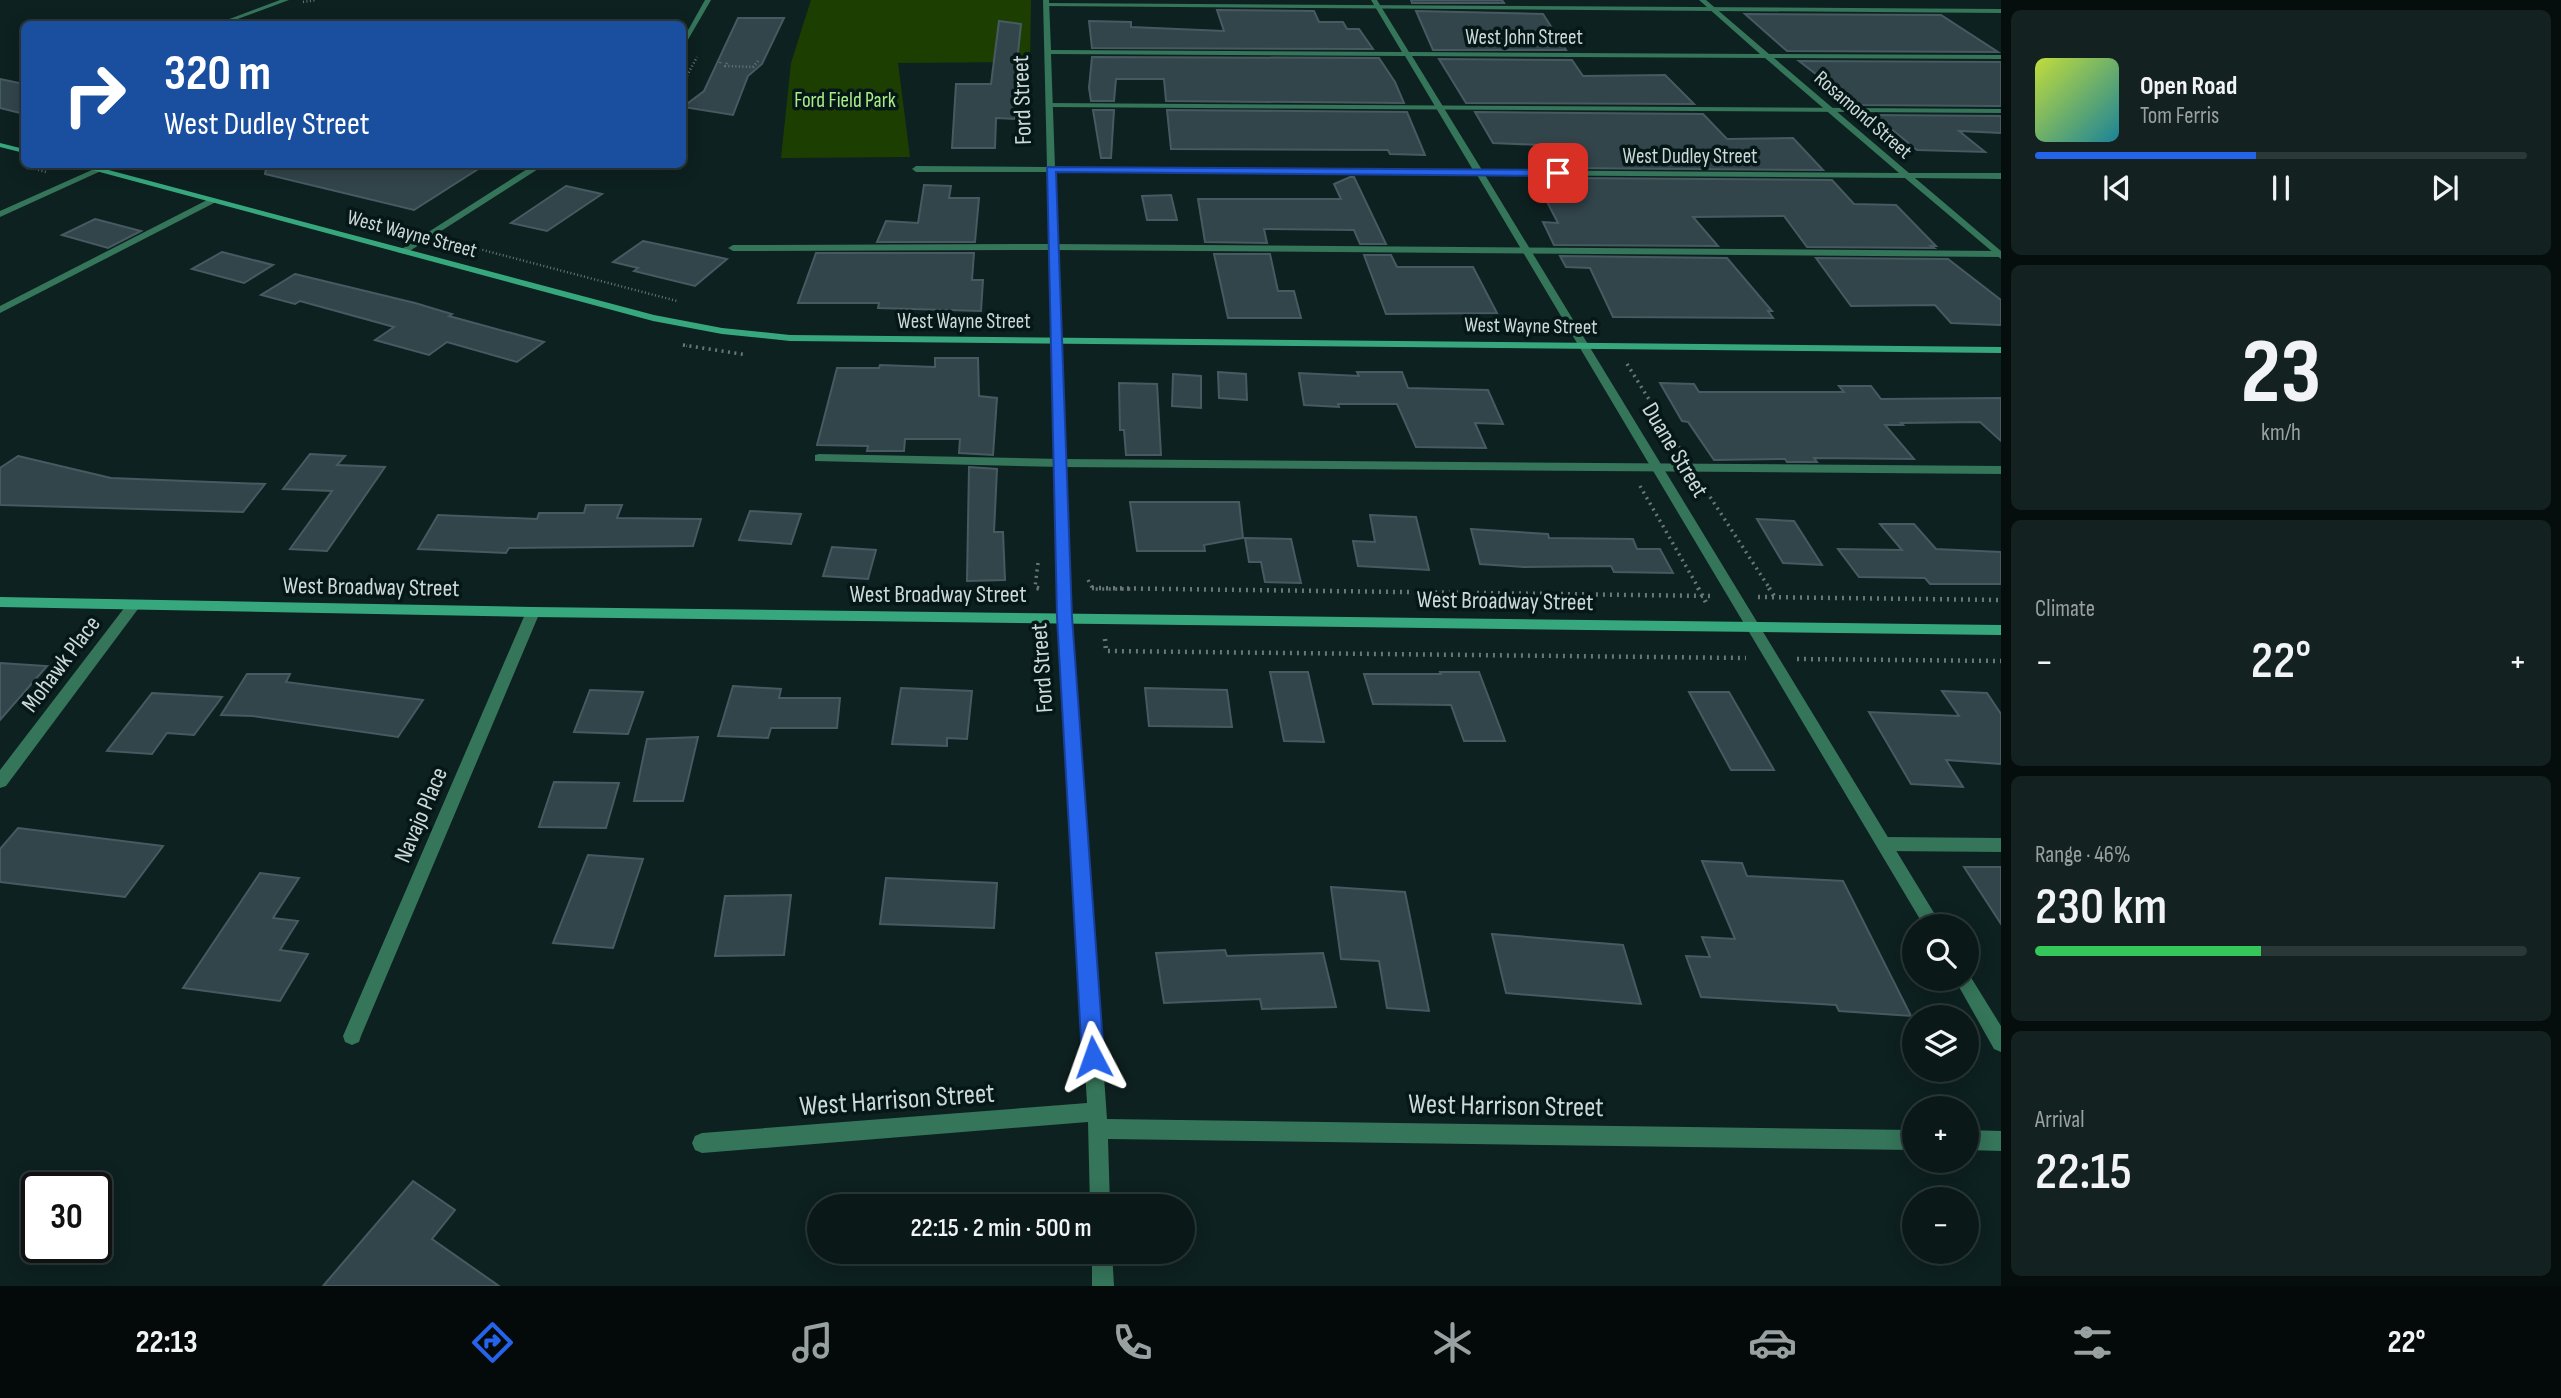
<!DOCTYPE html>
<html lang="en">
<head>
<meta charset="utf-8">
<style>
	:root { --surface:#0a1918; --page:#132221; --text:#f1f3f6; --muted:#99a0a2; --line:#2a3837; --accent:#2563eb }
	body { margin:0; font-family:"Sofia Sans Condensed",sans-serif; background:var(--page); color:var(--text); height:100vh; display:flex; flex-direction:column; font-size:26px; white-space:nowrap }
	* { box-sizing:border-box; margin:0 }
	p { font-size:23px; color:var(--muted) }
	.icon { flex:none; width:38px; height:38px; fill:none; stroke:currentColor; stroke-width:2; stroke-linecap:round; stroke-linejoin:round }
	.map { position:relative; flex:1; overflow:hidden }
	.side { display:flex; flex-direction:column; gap:10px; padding:10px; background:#060e0d; width:560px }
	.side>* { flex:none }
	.top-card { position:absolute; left:21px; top:21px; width:665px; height:147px; border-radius:10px; box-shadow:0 4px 18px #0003,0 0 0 2px var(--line); background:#1a4fa0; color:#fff; overflow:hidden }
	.buttons { position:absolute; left:1902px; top:914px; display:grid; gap:14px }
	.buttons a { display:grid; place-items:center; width:77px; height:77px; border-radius:50%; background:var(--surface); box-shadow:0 4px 18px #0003,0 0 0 2px var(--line); font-size:35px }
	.speed { position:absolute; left:21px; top:1172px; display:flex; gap:14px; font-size:35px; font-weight:700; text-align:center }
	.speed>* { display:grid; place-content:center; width:91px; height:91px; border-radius:50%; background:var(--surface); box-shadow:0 4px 18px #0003,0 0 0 2px var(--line); line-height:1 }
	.speed .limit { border:4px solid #111; border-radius:10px; background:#fff; color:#111 }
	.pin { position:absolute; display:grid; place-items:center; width:60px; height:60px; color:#fff; margin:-30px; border-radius:14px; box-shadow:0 4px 10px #0006 }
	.me { position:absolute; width:77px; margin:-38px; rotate:356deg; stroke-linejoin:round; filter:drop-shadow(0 0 5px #0008) }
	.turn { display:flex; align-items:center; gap:24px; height:147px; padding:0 28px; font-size:32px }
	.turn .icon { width:91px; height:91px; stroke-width:2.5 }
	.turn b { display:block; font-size:49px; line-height:60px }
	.big { font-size:52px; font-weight:600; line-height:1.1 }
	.side .widget { flex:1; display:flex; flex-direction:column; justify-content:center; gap:10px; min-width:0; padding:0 24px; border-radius:10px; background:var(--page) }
	.side .dial { align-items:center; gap:0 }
	.dial b { font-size:91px; line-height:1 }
	.song { display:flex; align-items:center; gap:21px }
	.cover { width:84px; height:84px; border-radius:10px; background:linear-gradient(135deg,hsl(70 70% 55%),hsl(190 70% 35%)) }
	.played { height:7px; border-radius:4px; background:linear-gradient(90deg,var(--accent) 45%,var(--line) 45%) }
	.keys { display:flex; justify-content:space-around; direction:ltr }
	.heat { display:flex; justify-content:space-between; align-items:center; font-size:38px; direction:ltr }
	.charge { height:10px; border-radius:5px; background:linear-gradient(90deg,#34c759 46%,var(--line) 0) }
	.trip { position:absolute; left:807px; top:1194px; width:388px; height:70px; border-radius:35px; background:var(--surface); box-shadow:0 4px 18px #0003,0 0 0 2px var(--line); font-weight:600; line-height:70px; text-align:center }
	.dock { display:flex; height:112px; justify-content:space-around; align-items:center; background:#040a0a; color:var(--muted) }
	.dock .icon { width:49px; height:49px }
	.dock .current { color:var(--accent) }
	.dock b { font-size:32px; color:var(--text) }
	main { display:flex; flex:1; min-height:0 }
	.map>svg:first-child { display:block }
</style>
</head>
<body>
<main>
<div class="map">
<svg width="2001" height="1286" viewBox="0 0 2001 1286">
	<rect width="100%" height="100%" fill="#0d2120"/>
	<polygon fill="#1c3f01" points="811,0 1031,0 1030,62 898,63 910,157 781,158 791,63"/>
	<g fill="#32454b" stroke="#475a61" stroke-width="2">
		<polygon points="1411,0 1502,0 1504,3 1412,3"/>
		<polygon points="1217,10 1314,11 1319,22 1343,22 1347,29 1359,29 1373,49 1092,48 1089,21 1131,22 1131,27 1224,31"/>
		<polygon points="1416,11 1543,14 1566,50 1433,50"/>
		<polygon points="1745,14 1941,15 1998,52 1787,51"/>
		<polygon points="738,18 784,18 762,64 748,76 733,115 683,107 704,91"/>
		<polygon points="999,21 1021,24 1015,82 1015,119 996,118 995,148 952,148 956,84 991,84"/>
		<polygon points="1092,57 1379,58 1395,82 1404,103 1166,101 1164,79 1116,79 1114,101 1091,101 1089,88"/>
		<polygon points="1439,59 1572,60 1583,76 1665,75 1694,104 1466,103"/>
		<polygon points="1799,61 2001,62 2001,106 1856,105"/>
		<polygon points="0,79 24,84 24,114 0,108"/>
		<polygon points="1093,110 1114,110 1111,158 1101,158"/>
		<polygon points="1167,110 1407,112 1425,155 1390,154 1388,150 1171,149"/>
		<polygon points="1475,112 1703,114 1727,139 1793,138 1823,170 1560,168 1541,145 1493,143"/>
		<polygon points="1868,115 2001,116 2001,133 1959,131 1985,152 1917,150 1884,123 1878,123"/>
		<polygon points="267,164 486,164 414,210 265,174"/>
		<polygon points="1350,177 1354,177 1386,244 1360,244 1354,230 1264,229 1267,243 1205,242 1198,199 1341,199 1334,184"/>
		<polygon points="1568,178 1832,180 1854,204 1896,205 1936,246 1931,246 1934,248 1807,247 1784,216 1693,217 1718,246 1554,245 1543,222 1558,223 1543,194 1582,196"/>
		<polygon points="924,185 951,186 949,198 979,198 975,242 877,242 886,221 918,223"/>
		<polygon points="566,186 602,194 547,231 511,223"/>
		<polygon points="1171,195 1177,220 1147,220 1142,196"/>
		<polygon points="95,219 141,231 108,248 62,235"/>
		<polygon points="643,241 676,248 727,259 695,286 634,271 638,268 613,262"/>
		<polygon points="222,252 273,265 244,283 192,269"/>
		<polygon points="816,253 974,253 972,280 983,280 981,311 878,308 879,303 798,303"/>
		<polygon points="1214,254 1270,254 1278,291 1294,291 1301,318 1228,318"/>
		<polygon points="1364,255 1391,255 1397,267 1473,267 1497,313 1386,314"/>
		<polygon points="1560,256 1727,258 1772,311 1768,311 1773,318 1613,317 1590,268 1566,267"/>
		<polygon points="1816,258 1948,259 2001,300 2001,325 1951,323 1935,305 1851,306"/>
		<polygon points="295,274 415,303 452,314 449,316 544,342 517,362 447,342 429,355 375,340 394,327 300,301 295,304 261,295"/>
		<polygon points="935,358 978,358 979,396 997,398 993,455 959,453 960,439 905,439 904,451 867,451 868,446 817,445 837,368 879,368 880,365 935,367"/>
		<polygon points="1218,372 1246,374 1247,400 1219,398"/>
		<polygon points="1357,372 1402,372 1408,388 1488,390 1503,424 1475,423 1486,448 1416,447 1397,404 1338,404 1339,407 1304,405 1299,373 1359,376"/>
		<polygon points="1173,374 1201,376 1201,408 1172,406"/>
		<polygon points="1119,383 1157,384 1161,455 1126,455 1124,430 1120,430"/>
		<polygon points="1660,383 1694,384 1699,392 1844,392 1839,386 1871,386 1881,399 2001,398 2001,441 1980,422 1901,423 1903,425 1885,425 1914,459 1814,458 1817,462 1787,462 1785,459 1714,460 1688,422 1682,421"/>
		<polygon points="310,454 345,456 337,465 385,467 327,551 290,549 332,491 283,489"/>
		<polygon points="18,456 111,478 265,484 243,512 0,505 0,468"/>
		<polygon points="969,467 997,469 994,532 1003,532 1005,580 967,581"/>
		<polygon points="1130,502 1239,502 1243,538 1204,545 1205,551 1137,551"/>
		<polygon points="586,505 622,505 617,518 701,519 693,546 509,548 506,553 418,549 438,515 537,519 539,513 584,513"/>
		<polygon points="750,511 801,514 791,544 739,540"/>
		<polygon points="1370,515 1416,517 1429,570 1358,566 1353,541 1375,542"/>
		<polygon points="1757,519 1794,521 1822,565 1783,563"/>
		<polygon points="1880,524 1914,524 1936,549 2001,552 2001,584 1930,584 1925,578 1859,577 1838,549 1902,550"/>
		<polygon points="1471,529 1548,534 1549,538 1633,539 1637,549 1660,549 1673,573 1614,572 1611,566 1524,567 1480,564"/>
		<polygon points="1245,538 1291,539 1301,583 1265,582 1261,562 1249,562"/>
		<polygon points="832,547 876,550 868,579 823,576"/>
		<polygon points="0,663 47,666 0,720"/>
		<polygon points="1270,672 1308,672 1324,742 1284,741"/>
		<polygon points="1440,672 1479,672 1505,741 1464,741 1451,705 1373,704 1364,674 1441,674"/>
		<polygon points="247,674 290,674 286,682 423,700 398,737 252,716 221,715"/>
		<polygon points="733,686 781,689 779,698 840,698 837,728 771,728 768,738 718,736"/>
		<polygon points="901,688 972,691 967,739 947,738 947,746 892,744"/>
		<polygon points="1145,688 1227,690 1232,727 1149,726"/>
		<polygon points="590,690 643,692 628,734 574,732"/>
		<polygon points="1942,691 1987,693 2001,714 2001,764 1946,760 1963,787 1911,784 1869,712 1959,716"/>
		<polygon points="1689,692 1729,692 1774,770 1731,770"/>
		<polygon points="152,693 222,697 194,735 167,733 152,754 107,751"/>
		<polygon points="698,737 683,801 634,801 647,739"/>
		<polygon points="554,782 619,783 606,828 539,827"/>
		<polygon points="18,828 163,846 125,897 0,882 0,849"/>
		<polygon points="588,855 643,859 613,948 553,943"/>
		<polygon points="1702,861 1742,863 1747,876 1843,881 1911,1016 1839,1011 1836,1005 1701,997 1686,956 1710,957 1702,937 1735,939"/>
		<polygon points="1964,867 2001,867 2001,924"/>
		<polygon points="260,873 299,878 273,918 298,921 280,950 308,954 280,1001 183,988"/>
		<polygon points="886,878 997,883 994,928 880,924"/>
		<polygon points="1331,887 1405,892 1429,1011 1387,1008 1379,961 1341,959"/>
		<polygon points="791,895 784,955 715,956 725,896"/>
		<polygon points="1492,934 1623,945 1641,1004 1506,993"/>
		<polygon points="1225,950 1227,956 1323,953 1336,1007 1262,1009 1260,999 1164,1003 1156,953"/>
		<polygon points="413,1181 455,1210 432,1239 499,1286 323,1286"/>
	</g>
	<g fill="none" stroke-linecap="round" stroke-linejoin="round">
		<g stroke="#687877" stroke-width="2.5" stroke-dasharray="1 2.5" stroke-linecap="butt">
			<polyline points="303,2 316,0"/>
			<polyline points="720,63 721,60"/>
			<polyline points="727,63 725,66 753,67 758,61"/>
			<polyline points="682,85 697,57"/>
			<polyline points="28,167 46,172"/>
			<polyline points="479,249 677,301"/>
			<polyline points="683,345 687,346"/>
		</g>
		<g stroke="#687877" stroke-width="3.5" stroke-dasharray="2 4.5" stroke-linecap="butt">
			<polyline points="683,345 747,355"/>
			<polyline points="1627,364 1680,449"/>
			<polyline points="1640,486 1699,589"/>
			<polyline points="1703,486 1770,589"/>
			<polyline points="1038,563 1035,587 1042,589"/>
			<polyline points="1088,580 1093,589 1132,589"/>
		</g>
		<g stroke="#687877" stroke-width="4.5" stroke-dasharray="2 5" stroke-linecap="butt">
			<polyline points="1037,588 1043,590"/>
			<polyline points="1092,588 1711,596"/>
			<polyline points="1698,588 1708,606"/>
			<polyline points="1769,588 1774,596"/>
			<polyline points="1758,597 2001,600"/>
			<polyline points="1105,639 1106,651 1746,658"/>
			<polyline points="1797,659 2001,661"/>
		</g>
		<g fill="#35755a" fill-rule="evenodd">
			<polygon points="1046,3 2001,9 2001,13 1044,6"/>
			<polygon points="1046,103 2001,109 2001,113 1049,107 1046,107"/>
			<polygon points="94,169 101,171 0,217 0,211"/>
			<polygon points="211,198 215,201 214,203 0,313 0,306"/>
			<polygon points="1052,244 2001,251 2001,257 1052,250 733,251 728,248 733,245"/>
			<polygon points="819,454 1061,459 2001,466 2001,474 1061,467 815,461 815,455"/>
			<polygon points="1885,837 2001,838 2001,852 1885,851 1879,849 1877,844 1879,839"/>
		</g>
		<g fill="#35755a" fill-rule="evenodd">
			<polygon points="280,0 289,0 224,24 216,24"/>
			<polygon points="705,0 711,0 682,50 682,41"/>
			<path d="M1043 0H1049L1051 50 1402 52 1371 0H1377L1409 52 1760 54 1699 0H1706L1769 54 2001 55V59L1774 58 1909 173H2001V179L1915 178 2001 251V259L1905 178 1485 175 1942 926H1924L1477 175 1056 172 1072 617 1107 1119 1914 1130V1150L1108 1139 1110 1206H1090L1088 1122 702 1153 695 1150 692 1143 695 1136 702 1133 1087 1103 1058 617 1047 172H916L912 169 916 166 1047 167ZM1051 54 1405 56 1473 170 1055 167ZM1412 56 1765 58 1899 173 1482 170Z"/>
			<polygon points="535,164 546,164 405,254 397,252"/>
			<polygon points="133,601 140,606 138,609 6,786 0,788 0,770 128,603"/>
			<polygon points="533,607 540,612 361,1036 359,1042 352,1045 345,1042 343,1036 526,612"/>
			<polygon points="1967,971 2001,1026 2001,1052 1994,1049 1954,978 1967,978"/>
			<polygon points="1967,1130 2001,1131 2001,1151 1967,1150"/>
			<polygon points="1092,1251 1112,1251 1114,1286 1092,1286"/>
		</g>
		<g fill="#37a87d" fill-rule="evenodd">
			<polygon points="0,143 24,149 24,153 0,147"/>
			<polygon points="70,164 86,164 654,315 722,328 790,335 2001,347 2001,353 790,341 722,334 653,321"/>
			<polygon points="0,597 533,607 2001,625 2001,635 533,617 0,607"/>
		</g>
	</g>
	<polygon fill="#2563eb" stroke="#184099" stroke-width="2" points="1047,167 1558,170 1563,173 1558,176 1056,172 1072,617 1104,1057 1101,1064 1093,1067 1086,1064 1082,1057 1057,617"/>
	<g text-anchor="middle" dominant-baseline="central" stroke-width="7" stroke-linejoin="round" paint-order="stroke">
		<g font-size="21" fill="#cdd9d8" stroke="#051817">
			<text x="1524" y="37">West John Street</text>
			<text transform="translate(1863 115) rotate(41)">Rosamond Street</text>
			<text x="1690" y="156">West Dudley Street</text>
			<text transform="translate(412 234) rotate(15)">West Wayne Street</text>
			<text x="964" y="321">West Wayne Street</text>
			<text transform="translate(1531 326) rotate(1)">West Wayne Street</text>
		</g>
		<g font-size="21" fill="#a9eb87" stroke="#051817">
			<text x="845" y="100">Ford Field Park</text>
		</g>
		<g font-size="24" fill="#cdd9d8" stroke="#051817">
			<text transform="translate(1022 100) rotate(-92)">Ford Street</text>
			<text transform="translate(1675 450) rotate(59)">Duane Street</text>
			<text transform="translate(371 587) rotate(1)">West Broadway Street</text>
			<text x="938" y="594">West Broadway Street</text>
			<text transform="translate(1505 601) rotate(1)">West Broadway Street</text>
			<text transform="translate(61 664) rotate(-53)">Mohawk Place</text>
			<text transform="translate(1042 668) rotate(-94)">Ford Street</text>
			<text transform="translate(421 815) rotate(-67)">Navajo Place</text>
		</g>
		<g font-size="28" fill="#cdd9d8" stroke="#051817">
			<text transform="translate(897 1100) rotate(-4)">West Harrison Street</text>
			<text transform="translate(1506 1106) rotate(1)">West Harrison Street</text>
		</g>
	</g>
</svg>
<div class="buttons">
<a><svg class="icon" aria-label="search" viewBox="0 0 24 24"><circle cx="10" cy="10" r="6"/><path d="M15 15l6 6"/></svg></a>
<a><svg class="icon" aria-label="layers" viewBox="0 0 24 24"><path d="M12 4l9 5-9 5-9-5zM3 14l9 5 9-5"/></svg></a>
<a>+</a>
<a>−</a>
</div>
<div class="speed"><div class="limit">30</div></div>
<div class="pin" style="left:1558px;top:173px;background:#d93025"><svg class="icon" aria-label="arrive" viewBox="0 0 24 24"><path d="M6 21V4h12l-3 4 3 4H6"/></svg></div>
<svg class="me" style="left:1093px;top:1057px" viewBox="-20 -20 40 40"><path d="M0-17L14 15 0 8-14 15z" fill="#2563eb" stroke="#fff" stroke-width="4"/></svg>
<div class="trip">22:15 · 2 min · 500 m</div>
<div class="top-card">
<div class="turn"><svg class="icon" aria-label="right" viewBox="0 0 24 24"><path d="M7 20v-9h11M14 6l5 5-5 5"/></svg><div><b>320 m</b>West Dudley Street</div></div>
</div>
</div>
<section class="side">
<div class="widget">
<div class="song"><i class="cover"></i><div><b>Open Road</b><p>Tom Ferris</p></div></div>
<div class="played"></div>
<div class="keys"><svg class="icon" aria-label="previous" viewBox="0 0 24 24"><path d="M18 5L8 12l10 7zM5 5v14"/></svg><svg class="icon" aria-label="pause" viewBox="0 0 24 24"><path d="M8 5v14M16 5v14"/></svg><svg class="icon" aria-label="next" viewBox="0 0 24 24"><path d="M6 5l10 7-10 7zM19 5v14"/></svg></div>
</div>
<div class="widget dial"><b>23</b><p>km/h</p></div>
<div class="widget"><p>Climate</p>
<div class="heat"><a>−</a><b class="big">22°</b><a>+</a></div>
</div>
<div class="widget"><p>Range · 46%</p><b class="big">230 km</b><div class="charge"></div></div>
<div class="widget"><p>Arrival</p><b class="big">22:15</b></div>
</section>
</main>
<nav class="dock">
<b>22:13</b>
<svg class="icon current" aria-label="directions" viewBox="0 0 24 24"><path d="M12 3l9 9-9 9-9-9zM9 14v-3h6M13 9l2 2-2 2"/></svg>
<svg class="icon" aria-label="music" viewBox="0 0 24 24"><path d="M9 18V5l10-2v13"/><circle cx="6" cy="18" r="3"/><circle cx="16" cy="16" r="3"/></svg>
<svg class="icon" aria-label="phone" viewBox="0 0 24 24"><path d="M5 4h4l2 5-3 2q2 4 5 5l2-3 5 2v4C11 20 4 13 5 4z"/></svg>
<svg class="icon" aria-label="climate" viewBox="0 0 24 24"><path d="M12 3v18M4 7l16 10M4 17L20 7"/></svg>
<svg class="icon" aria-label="car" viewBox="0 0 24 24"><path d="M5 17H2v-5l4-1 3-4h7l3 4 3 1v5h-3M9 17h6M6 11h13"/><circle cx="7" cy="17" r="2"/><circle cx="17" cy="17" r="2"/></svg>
<svg class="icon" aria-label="filters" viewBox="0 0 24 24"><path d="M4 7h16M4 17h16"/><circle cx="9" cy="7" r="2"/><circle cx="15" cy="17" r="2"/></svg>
<b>22°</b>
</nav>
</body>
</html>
